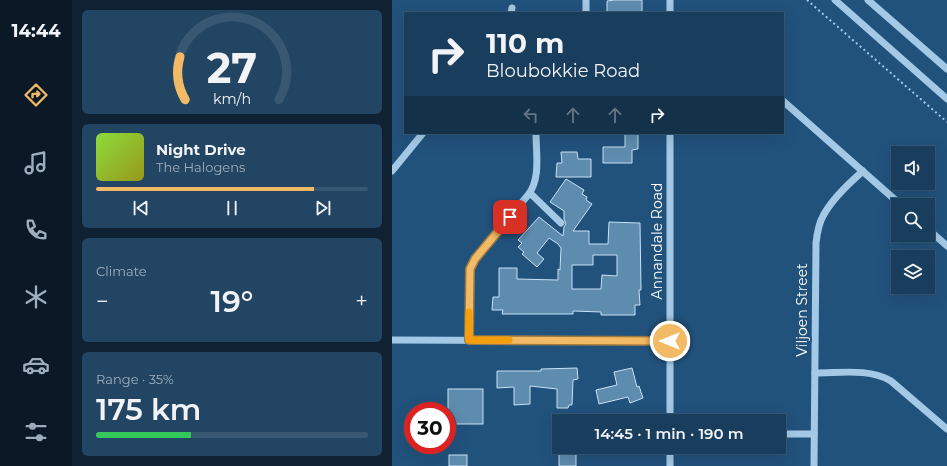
<!DOCTYPE html>
<html lang="en">
<head>
<meta charset="utf-8">
<style>
	:root { --surface:#193e5d; --page:#224563; --text:#f1f3f6; --muted:#9faebc; --line:#375772; --accent:#f3ba65 }
	body { margin:0; font-family:Montserrat,sans-serif; background:var(--page); color:var(--text); height:100vh; display:flex; flex-direction:column; font-size:15px; white-space:nowrap }
	* { box-sizing:border-box; margin:0 }
	p { font-size:13px; color:var(--muted) }
	.icon { flex:none; width:22px; height:22px; fill:none; stroke:currentColor; stroke-width:2; stroke-linecap:round; stroke-linejoin:round }
	.map { position:relative; flex:1; overflow:hidden }
	.side { display:flex; flex-direction:column; gap:10px; padding:10px; background:#0e2233; width:320px }
	.side>* { flex:none }
	.guide { position:absolute; left:12px; top:12px; width:380px; height:122px; border-radius:0px; box-shadow:0 4px 16px #0002,0 0 0 1px var(--line); background:#193e5d; color:var(--text); overflow:hidden }
	.tools { position:absolute; left:499px; top:146px; display:grid; gap:8px }
	.tools a { display:grid; place-items:center; width:44px; height:44px; border-radius:0px; background:var(--surface); box-shadow:0 4px 16px #0002,0 0 0 1px var(--line); font-size:20px }
	.speed { position:absolute; left:12px; top:402px; display:flex; gap:8px; font-size:20px; font-weight:700; text-align:center }
	.speed>* { display:grid; place-content:center; width:52px; height:52px; border-radius:50%; background:var(--surface); box-shadow:0 4px 16px #0002,0 0 0 1px var(--line); line-height:1 }
	.speed .limit { border:6px solid #d22; background:#fff; color:#111 }
	.pin { position:absolute; display:grid; place-items:center; width:34px; height:34px; color:#fff; margin:-17px; border-radius:8px; box-shadow:0 2px 6px #0006 }
	.me { position:absolute; width:44px; margin:-22px; rotate:270deg; stroke-linejoin:round; filter:drop-shadow(0 0 3px #0008) }
	.turn { display:flex; align-items:center; gap:14px; height:84px; padding:0 16px; font-size:18px }
	.turn .icon { width:52px; height:52px; stroke-width:2.5 }
	.turn b { display:block; font-size:28px; line-height:34px }
	.lanes { display:flex; align-items:center; height:38px; padding:0 16px; background:#0003; justify-content:center; gap:20px; direction:ltr }
	.lanes .off { opacity:.35 }
	.big { font-size:30px; font-weight:600; line-height:1.1 }
	.side .tile { flex:1; display:flex; flex-direction:column; justify-content:center; gap:6px; min-width:0; padding:0 14px; border-radius:6px; background:var(--page) }
	.side .dial { align-items:center; gap:0 }
	.dial svg { height:104px; overflow:visible; fill:none; stroke:var(--line); stroke-width:7; stroke-linecap:round; text-anchor:middle }
	.dial text { fill:var(--text); stroke:none }
	.song { display:flex; align-items:center; gap:12px }
	.cover { width:48px; height:48px; border-radius:6px; background:linear-gradient(135deg,hsl(90 70% 55%),hsl(60 70% 35%)) }
	.played { height:4px; border-radius:2px; background:linear-gradient(90deg,var(--accent) 80%,var(--line) 80%) }
	.keys { display:flex; justify-content:space-around; direction:ltr }
	.heat { display:flex; justify-content:space-between; align-items:center; font-size:22px; direction:ltr }
	.charge { height:6px; border-radius:3px; background:linear-gradient(90deg,#34c759 35%,var(--line) 0) }
	.trip { position:absolute; left:160px; top:414px; width:234px; height:40px; border-radius:0px; background:var(--surface); box-shadow:0 4px 16px #0002,0 0 0 1px var(--line); font-weight:600; line-height:40px; text-align:center }
	main { display:flex; flex:1; min-height:0 }
	.tabs { display:flex; flex-direction:column; width:72px; justify-content:space-around; align-items:center; background:#0a1925; color:var(--muted) }
	.tabs .icon { width:28px; height:28px }
	.tabs .on { color:var(--accent) }
	.tabs b { font-size:18px; color:var(--text) }
	.map>svg:first-child { display:block }
</style>
</head>
<body>
<main>
<nav class="tabs">
<b>14:44</b>
<svg class="icon on" aria-label="directions" viewBox="0 0 24 24"><path d="M12 3l9 9-9 9-9-9zM9 14v-3h6M13 9l2 2-2 2"/></svg>
<svg class="icon" aria-label="music" viewBox="0 0 24 24"><path d="M9 18V5l10-2v13"/><circle cx="6" cy="18" r="3"/><circle cx="16" cy="16" r="3"/></svg>
<svg class="icon" aria-label="phone" viewBox="0 0 24 24"><path d="M5 4h4l2 5-3 2q2 4 5 5l2-3 5 2v4C11 20 4 13 5 4z"/></svg>
<svg class="icon" aria-label="climate" viewBox="0 0 24 24"><path d="M12 3v18M4 7l16 10M4 17L20 7"/></svg>
<svg class="icon" aria-label="car" viewBox="0 0 24 24"><path d="M5 17H2v-5l4-1 3-4h7l3 4 3 1v5h-3M9 17h6M6 11h13"/><circle cx="7" cy="17" r="2"/><circle cx="17" cy="17" r="2"/></svg>
<svg class="icon" aria-label="filters" viewBox="0 0 24 24"><path d="M4 7h16M4 17h16"/><circle cx="9" cy="7" r="2"/><circle cx="15" cy="17" r="2"/></svg>
</nav>
<section class="side">
<div class="tile dial"><svg viewBox="0 0 100 80">
<path d="M14 69A42 42 0 1 1 86 69"/>
<path d="M14 69A42 42 0 0 1 10 36" stroke="#f3ba65"/>
<text x="50" y="56" font-size="32" font-weight="700">27</text>
<text x="50" y="72" font-size="11">km/h</text>
</svg></div>
<div class="tile">
<div class="song"><i class="cover"></i><div><b>Night Drive</b><p>The Halogens</p></div></div>
<div class="played"></div>
<div class="keys"><svg class="icon" aria-label="previous" viewBox="0 0 24 24"><path d="M18 5L8 12l10 7zM5 5v14"/></svg><svg class="icon" aria-label="pause" viewBox="0 0 24 24"><path d="M8 5v14M16 5v14"/></svg><svg class="icon" aria-label="next" viewBox="0 0 24 24"><path d="M6 5l10 7-10 7zM19 5v14"/></svg></div>
</div>
<div class="tile"><p>Climate</p>
<div class="heat"><a>−</a><b class="big">19°</b><a>+</a></div>
</div>
<div class="tile"><p>Range · 35%</p><b class="big">175 km</b><div class="charge"></div></div>
</section>
<div class="map">
<svg width="555" height="466" viewBox="0 0 555 466">
	<rect width="100%" height="100%" fill="#21527c"/>
	<g fill="#5e8caf" stroke="#c7e1f5" fill-rule="evenodd">
		<polygon points="222,0 250,0 250,12 215,13 215,1"/>
		<polygon points="233,133 246,133 246,149 240,150 240,163 211,163 211,147 233,147"/>
		<polygon points="169,152 185,152 186,159 199,159 199,177 164,177 165,163 170,163"/>
		<path d="M174 179 192 190 190 194 195 197 194 200 200 204 181 231H197V244H216L217 222 248 223 249 290H247L248 305H243V315H209V312L181 311V314H110L111 310H100L101 297H107V268H125V279L166 280V269L168 270 169 248 166 244 157 238 145 253 152 259 145 267 130 254 132 252 126 247 130 243 126 240 147 217 171 236 172 227 174 224 172 219V211L158 202ZM201 255H225V276L210 275 209 289H180V265H201Z"/>
		<polygon points="185,368 186,379 181,380 180,405 177,405 176,408 165,408 165,389 138,386 138,404 122,405 122,387 105,388 105,371 149,371 149,369"/>
		<polygon points="240,368 245,387 247,386 251,398 238,403 236,397 207,404 204,390 225,385 222,372"/>
		<rect x="56" y="389" width="35" height="35"/>
		<polygon points="167,451 184,452 184,466 167,466"/>
		<rect x="57" y="455" width="18" height="11"/>
	</g>
	<g fill="none" stroke-linecap="round" stroke-linejoin="round">
		<polyline stroke="#a3c9e6" stroke-width="2" stroke-dasharray="2 3" stroke-linecap="butt" points="415,0 555,122"/>
		<g stroke="#a3c9e6" stroke-width="7">
			<polyline points="443,0 555,99"/>
			<polyline points="476,0 555,69"/>
			<polyline points="119,13 120,8"/>
			<polyline points="194,13 194,0"/>
			<polyline points="278,13 278,0"/>
			<polyline points="391,101 509,205"/>
			<polyline points="0,171 31,133"/>
			<polyline points="138,193 169,223"/>
			<polyline points="536,229 555,246"/>
			<polyline points="0,340 278,341"/>
			<path d="M77 340 78 269 83 259 136 195C149 179 144 153 144 133"/>
			<path d="M423 373C449 373 477 368 499 381L555 429"/>
			<polyline points="278,421 278,133"/>
			<polyline points="387,434 422,434"/>
			<polyline points="278,447 278,466"/>
			<path d="M422 466 424 243C425 234 426 225 431 216 440 199 456 184 471 171"/>
		</g>
	</g>
	<g fill="none" stroke-linecap="round" stroke-linejoin="round">
		<defs>
			<polyline id="route" points="118,217 83,259 78,269 77,340 278,341"/>
		</defs>
		<use href="#route" stroke="#9e7942" stroke-width="10"/>
		<use href="#route" stroke="#f3ba65" stroke-width="7"/>
		<polyline stroke="#f59e0b" stroke-width="7" points="77,312 77,340 117,340"/>
	</g>
	<g text-anchor="middle" dominant-baseline="central" stroke-width="4" stroke-linejoin="round" paint-order="stroke">
		<g font-size="14" fill="#fff" stroke="#21527c">
			<text transform="translate(265 241) rotate(-90)">Annandale Road</text>
			<text transform="translate(410 310) rotate(-90)">Viljoen Street</text>
		</g>
	</g>
</svg>
<div class="tools">
<a><svg class="icon" aria-label="sound" viewBox="0 0 24 24"><path d="M4 9h4l5-4v14l-5-4H4zM17 9q2 3 0 6"/></svg></a>
<a><svg class="icon" aria-label="search" viewBox="0 0 24 24"><circle cx="10" cy="10" r="6"/><path d="M15 15l6 6"/></svg></a>
<a><svg class="icon" aria-label="layers" viewBox="0 0 24 24"><path d="M12 4l9 5-9 5-9-5zM3 14l9 5 9-5"/></svg></a>
</div>
<div class="speed"><div class="limit">30</div></div>
<div class="pin" style="left:118px;top:217px;background:#d93025"><svg class="icon" aria-label="arrive" viewBox="0 0 24 24"><path d="M6 21V4h12l-3 4 3 4H6"/></svg></div>
<svg class="me" style="left:278px;top:341px" viewBox="-20 -20 40 40"><circle r="17" fill="#f3ba65" stroke="#fff" stroke-width="3"/><path d="M0-11L8 9 0 5-8 9z" fill="#fff"/></svg>
<div class="trip">14:45 · 1 min · 190 m</div>
<div class="guide">
<div class="turn"><svg class="icon" aria-label="right" viewBox="0 0 24 24"><path d="M7 20v-9h11M14 6l5 5-5 5"/></svg><div><b>110 m</b>Bloubokkie Road</div></div>
<div class="lanes"><svg class="icon off" aria-label="left" viewBox="0 0 24 24"><path d="M17 20v-9H6M10 6l-5 5 5 5"/></svg><svg class="icon off" aria-label="ahead" viewBox="0 0 24 24"><path d="M12 20V5M6 11l6-6 6 6"/></svg><svg class="icon off" aria-label="ahead" viewBox="0 0 24 24"><path d="M12 20V5M6 11l6-6 6 6"/></svg><svg class="icon" aria-label="right" viewBox="0 0 24 24"><path d="M7 20v-9h11M14 6l5 5-5 5"/></svg></div>
</div>
</div>
</main>
</body>
</html>
